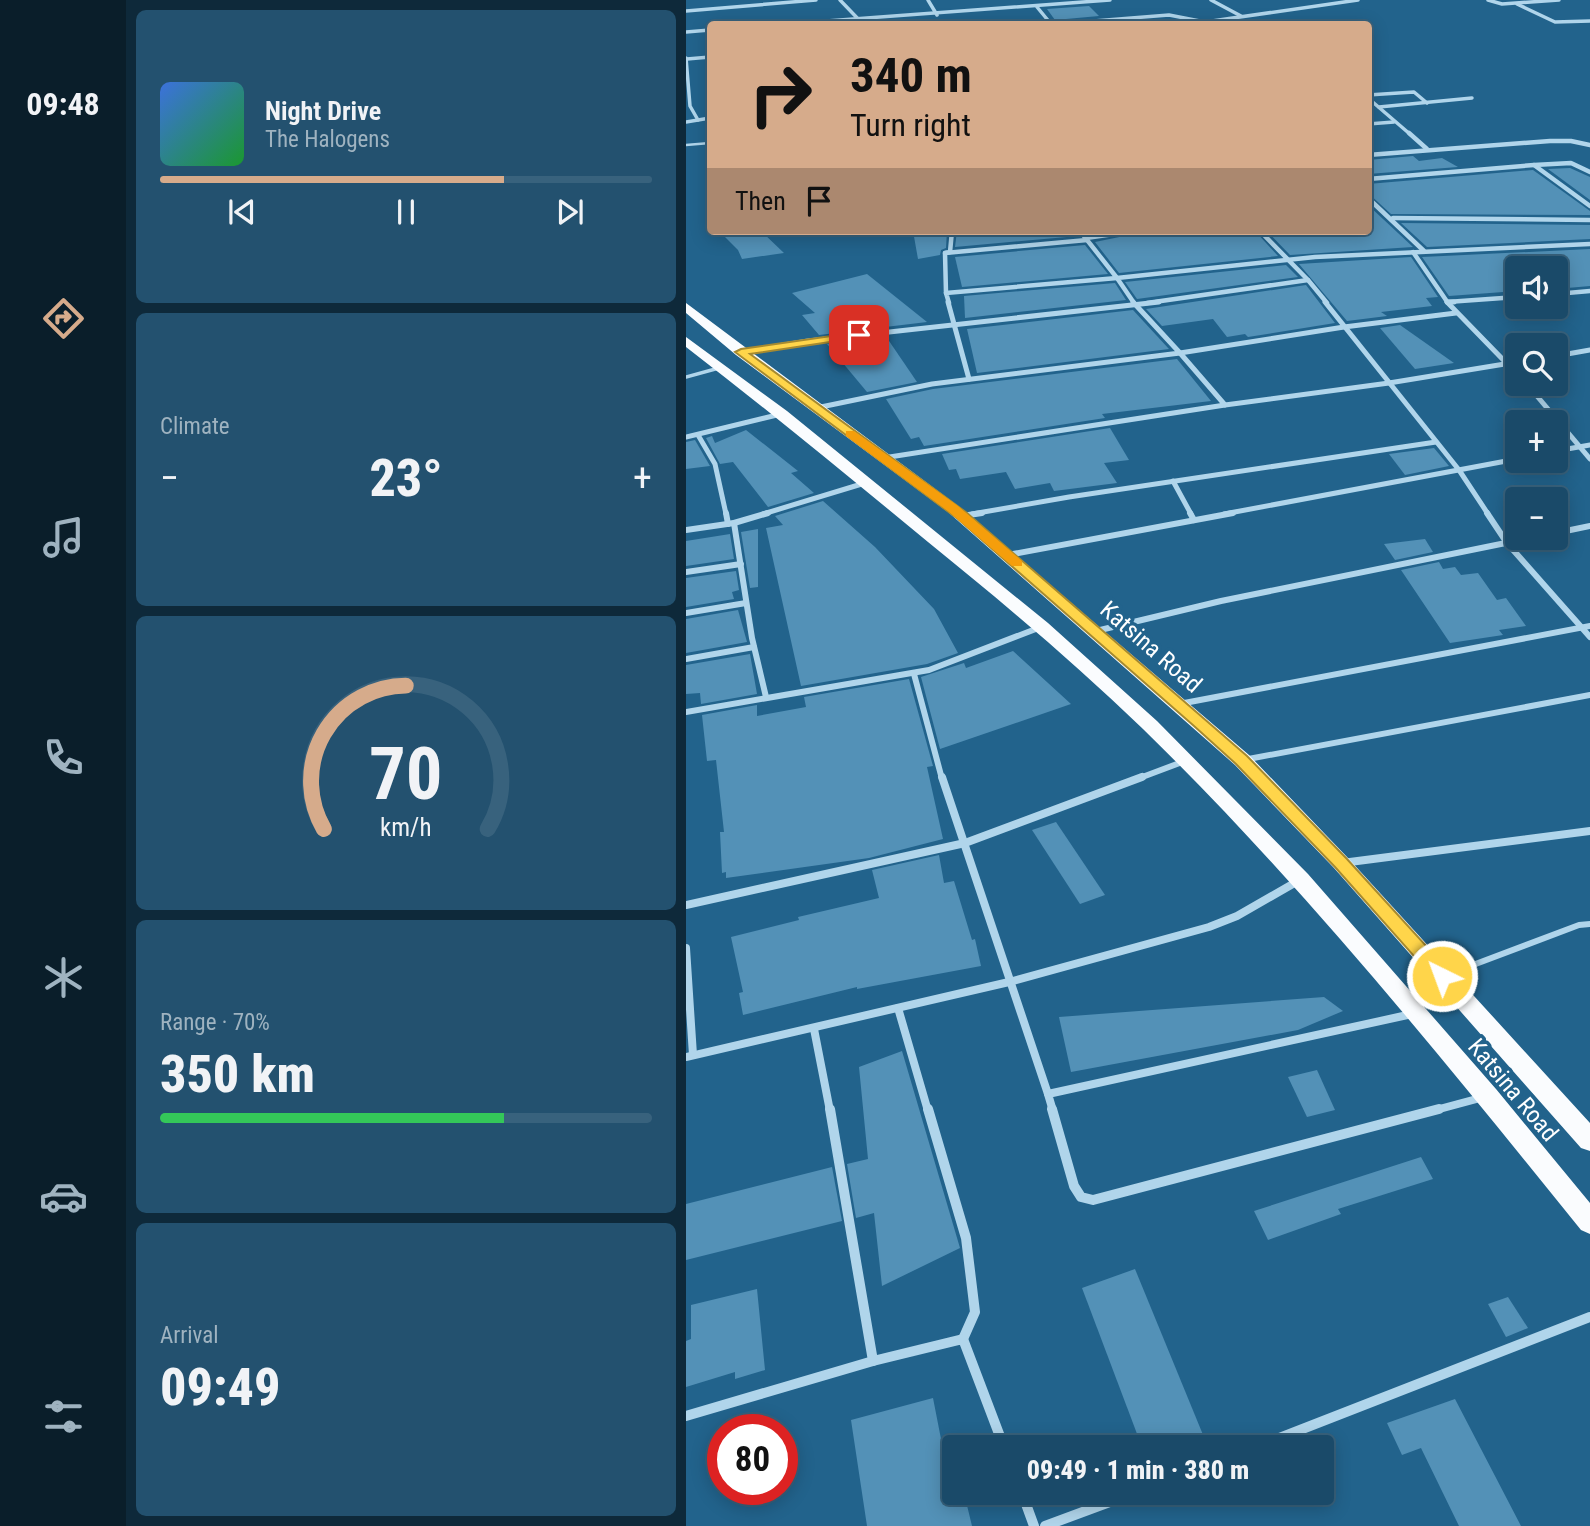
<!DOCTYPE html>
<html lang="en">
<head>
<meta charset="utf-8">
<style>
	:root { --surface:#1a4a69; --page:#23516f; --text:#f1f3f6; --muted:#9fb3c0; --line:#38627d; --accent:#d6ab8b }
	body { margin:0; font-family:"Roboto Condensed",sans-serif; background:var(--page); color:var(--text); height:100vh; display:flex; flex-direction:column; font-size:26px; white-space:nowrap }
	* { box-sizing:border-box; margin:0 }
	p { font-size:23px; color:var(--muted) }
	.icon { flex:none; width:38px; height:38px; fill:none; stroke:currentColor; stroke-width:2; stroke-linecap:round; stroke-linejoin:round }
	.map { position:relative; flex:1; overflow:hidden }
	.sheet { display:flex; flex-direction:column; gap:10px; padding:10px; background:#0e293a; width:560px }
	.sheet>* { flex:none }
	.guide { position:absolute; left:21px; top:21px; width:665px; height:214px; border-radius:7px; box-shadow:0 4px 18px #0003,0 0 0 2px var(--line); background:#d6ab8b; color:#111; overflow:hidden }
	.fabs { position:absolute; left:819px; top:256px; display:grid; gap:14px }
	.fabs a { display:grid; place-items:center; width:63px; height:63px; border-radius:7px; background:var(--surface); box-shadow:0 4px 18px #0003,0 0 0 2px var(--line); font-size:35px }
	.speed { position:absolute; left:21px; top:1414px; display:flex; gap:14px; font-size:35px; font-weight:700; text-align:center }
	.speed>* { display:grid; place-content:center; width:91px; height:91px; border-radius:50%; background:var(--surface); box-shadow:0 4px 18px #0003,0 0 0 2px var(--line); line-height:1 }
	.speed .limit { border:10px solid #d22; background:#fff; color:#111 }
	.pin { position:absolute; display:grid; place-items:center; width:60px; height:60px; color:#fff; margin:-30px; border-radius:14px; box-shadow:0 4px 10px #0006 }
	.me { position:absolute; width:77px; margin:-38px; rotate:318deg; stroke-linejoin:round; filter:drop-shadow(0 0 5px #0008) }
	.turn { display:flex; align-items:center; gap:24px; height:147px; padding:0 28px; font-size:32px }
	.turn .icon { width:91px; height:91px; stroke-width:2.5 }
	.turn b { display:block; font-size:49px; line-height:60px }
	.then { display:flex; align-items:center; height:66px; padding:0 28px; background:#0003; gap:14px; font-size:26px }
	.big { font-size:52px; font-weight:800; line-height:1.1 }
	.sheet .tile { flex:1; display:flex; flex-direction:column; justify-content:center; gap:10px; min-width:0; padding:0 24px; border-radius:10px; background:var(--page) }
	.sheet .dial { align-items:center; gap:0 }
	.dial svg { height:182px; overflow:visible; fill:none; stroke:var(--line); stroke-width:7; stroke-linecap:round; text-anchor:middle }
	.dial text { fill:var(--text); stroke:none }
	.song { display:flex; align-items:center; gap:21px }
	.cover { width:84px; height:84px; border-radius:10px; background:linear-gradient(135deg,hsl(220 70% 55%),hsl(130 70% 35%)) }
	.played { height:7px; border-radius:4px; background:linear-gradient(90deg,var(--accent) 70%,var(--line) 70%) }
	.keys { display:flex; justify-content:space-around; direction:ltr }
	.heat { display:flex; justify-content:space-between; align-items:center; font-size:38px; direction:ltr }
	.charge { height:10px; border-radius:5px; background:linear-gradient(90deg,#34c759 70%,var(--line) 0) }
	.trip { position:absolute; left:256px; top:1435px; width:392px; height:70px; border-radius:7px; background:var(--surface); box-shadow:0 4px 18px #0003,0 0 0 2px var(--line); font-weight:800; line-height:70px; text-align:center }
	main { display:flex; flex:1; min-height:0 }
	.tab-bar { display:flex; flex-direction:column; width:126px; justify-content:space-around; align-items:center; background:#0a1e2a; color:var(--muted) }
	.tab-bar .icon { width:49px; height:49px }
	.tab-bar .current { color:var(--accent) }
	.tab-bar b { font-size:32px; color:var(--text) }
	.map>svg:first-child { display:block }
</style>
</head>
<body>
<main>
<nav class="tab-bar">
<b>09:48</b>
<svg class="icon current" aria-label="directions" viewBox="0 0 24 24"><path d="M12 3l9 9-9 9-9-9zM9 14v-3h6M13 9l2 2-2 2"/></svg>
<svg class="icon" aria-label="music" viewBox="0 0 24 24"><path d="M9 18V5l10-2v13"/><circle cx="6" cy="18" r="3"/><circle cx="16" cy="16" r="3"/></svg>
<svg class="icon" aria-label="phone" viewBox="0 0 24 24"><path d="M5 4h4l2 5-3 2q2 4 5 5l2-3 5 2v4C11 20 4 13 5 4z"/></svg>
<svg class="icon" aria-label="climate" viewBox="0 0 24 24"><path d="M12 3v18M4 7l16 10M4 17L20 7"/></svg>
<svg class="icon" aria-label="car" viewBox="0 0 24 24"><path d="M5 17H2v-5l4-1 3-4h7l3 4 3 1v5h-3M9 17h6M6 11h13"/><circle cx="7" cy="17" r="2"/><circle cx="17" cy="17" r="2"/></svg>
<svg class="icon" aria-label="filters" viewBox="0 0 24 24"><path d="M4 7h16M4 17h16"/><circle cx="9" cy="7" r="2"/><circle cx="15" cy="17" r="2"/></svg>
</nav>
<section class="sheet">
<div class="tile">
<div class="song"><i class="cover"></i><div><b>Night Drive</b><p>The Halogens</p></div></div>
<div class="played"></div>
<div class="keys"><svg class="icon" aria-label="previous" viewBox="0 0 24 24"><path d="M18 5L8 12l10 7zM5 5v14"/></svg><svg class="icon" aria-label="pause" viewBox="0 0 24 24"><path d="M8 5v14M16 5v14"/></svg><svg class="icon" aria-label="next" viewBox="0 0 24 24"><path d="M6 5l10 7-10 7zM19 5v14"/></svg></div>
</div>
<div class="tile"><p>Climate</p>
<div class="heat"><a>−</a><b class="big">23°</b><a>+</a></div>
</div>
<div class="tile dial"><svg viewBox="0 0 100 80">
<path d="M14 69A42 42 0 1 1 86 69"/>
<path d="M14 69A42 42 0 0 1 50 6" stroke="#d6ab8b"/>
<text x="50" y="56" font-size="32" font-weight="700">70</text>
<text x="50" y="72" font-size="11">km/h</text>
</svg></div>
<div class="tile"><p>Range · 70%</p><b class="big">350 km</b><div class="charge"></div></div>
<div class="tile"><p>Arrival</p><b class="big">09:49</b></div>
</section>
<div class="map">
<svg width="904" height="1526" viewBox="0 0 904 1526">
	<rect width="100%" height="100%" fill="#22638c"/>
	<g fill="#5391b7">
		<polygon points="403,6 413,16 369,20 361,9"/>
		<polygon points="727,156 733,161 756,158 772,167 682,174 682,160"/>
		<polygon points="884,168 904,177 904,200 862,169"/>
		<polygon points="847,170 904,211 904,215 705,214 682,193 682,184"/>
		<polygon points="682,205 727,247 604,255 581,231 682,231"/>
		<polygon points="715,223 904,225 904,239 741,247"/>
		<polygon points="33,231 75,231 98,253 56,259 52,250"/>
		<polygon points="227,231 261,231 260,248 255,250 254,255 232,259"/>
		<polygon points="271,231 389,231 392,236 269,247"/>
		<polygon points="516,231 569,231 592,256 433,273 409,242 453,233 453,236"/>
		<polygon points="399,245 422,274 276,287 269,257"/>
		<polygon points="904,249 904,286 870,289 870,268 831,268 831,291 763,296 736,257"/>
		<polygon points="725,257 752,297 740,298 746,306 695,312 701,316 661,321 613,264"/>
		<polygon points="600,265 612,277 451,299 439,282"/>
		<polygon points="181,274 241,322 133,335 116,315 129,313 106,293"/>
		<polygon points="429,283 440,300 279,318 278,296"/>
		<polygon points="620,285 649,323 562,337 559,334 541,337 527,319 476,326 460,309"/>
		<polygon points="447,310 483,349 291,373 281,329"/>
		<polygon points="714,325 768,363 729,369 694,328"/>
		<polygon points="201,338 231,382 181,392 141,344"/>
		<polygon points="491,359 525,401 416,414 419,418 238,446 233,437 225,439 200,399 247,389"/>
		<polygon points="424,428 443,460 418,463 431,483 368,491 364,483 329,489 320,472 274,479 270,469 263,470 256,454"/>
		<polygon points="60,430 112,471 105,473 128,493 82,507 47,462 34,464 20,438 26,436 29,443"/>
		<polygon points="9,440 24,466 0,469 0,442"/>
		<polygon points="748,448 763,466 719,475 703,454"/>
		<polygon points="137,501 189,547 248,609 272,653 241,664 115,686 80,528 97,525 89,516"/>
		<polygon points="72,529 72,587 64,588 55,532"/>
		<polygon points="44,534 48,559 0,566 0,541"/>
		<polygon points="739,539 747,552 709,560 698,544"/>
		<polygon points="753,562 757,569 769,567 775,575 792,573 811,600 820,598 840,626 813,630 817,635 764,643 715,570"/>
		<polygon points="50,571 53,590 46,592 48,599 0,607 0,578"/>
		<polygon points="52,610 61,642 0,653 0,619"/>
		<polygon points="327,651 385,704 254,749 235,677 278,663 280,668"/>
		<polygon points="64,654 71,694 15,704 14,693 0,694 0,665"/>
		<polygon points="223,679 247,766 241,767 257,839 183,858 40,878 40,872 36,873 34,832 38,832 30,760 21,761 16,715 71,705 71,716 120,707 118,697"/>
		<polygon points="370,822 419,895 394,904 346,830"/>
		<polygon points="253,855 258,883 268,881 286,940 289,939 295,966 171,989 171,987 57,1015 53,993 57,992 45,937 113,920 112,917 193,898 186,870"/>
		<polygon points="638,997 657,1011 612,1030 385,1072 373,1017"/>
		<polygon points="216,1051 274,1248 196,1286 188,1213 170,1218 161,1164 182,1159 173,1067"/>
		<polygon points="631,1070 649,1110 621,1117 602,1077"/>
		<polygon points="735,1157 747,1179 652,1209 655,1214 582,1240 568,1211"/>
		<polygon points="146,1167 156,1221 0,1260 0,1204"/>
		<polygon points="449,1269 522,1447 456,1447 396,1288"/>
		<polygon points="71,1289 79,1370 49,1379 49,1372 0,1387 0,1341 5,1339 5,1305"/>
		<polygon points="822,1297 842,1328 820,1337 802,1304"/>
		<polygon points="247,1398 263,1480 268,1478 268,1493 278,1493 286,1526 181,1526 165,1420"/>
		<polygon points="769,1399 835,1526 773,1526 735,1448 716,1455 701,1423"/>
	</g>
	<g fill="none" stroke-linecap="round" stroke-linejoin="round">
		<polyline stroke="#b0d5eb" stroke-width="2.5" points="0,145 24,143"/>
		<polyline stroke="#b0d5eb" stroke-width="3.5" points="0,377 33,368"/>
		<polyline stroke="#b0d5eb" stroke-width="6" points="763,974 893,925 904,924"/>
		<g stroke="#b0d5eb" stroke-width="3.5">
			<polyline points="154,0 177,24"/>
			<polyline points="242,0 251,15"/>
			<polyline points="525,0 555,16"/>
			<polyline points="802,0 816,4 873,0"/>
			<polyline points="831,4 869,22 904,21"/>
			<polyline points="351,7 365,24"/>
			<polyline points="0,11 130,0"/>
			<polyline points="100,24 424,0"/>
			<polyline points="370,24 483,15 519,22 672,0"/>
			<polyline points="0,32 24,30"/>
			<polyline points="0,58 4,106 12,120"/>
			<polyline points="1,59 24,57"/>
			<polyline points="682,95 728,92 741,103"/>
			<polyline points="682,98 725,135"/>
			<polyline points="693,107 786,98"/>
			<polyline points="0,122 24,118"/>
			<polyline points="682,124 708,122"/>
		</g>
		<g stroke="#b0d5eb" stroke-width="4.5">
			<polyline points="723,133 741,149"/>
			<polyline points="682,155 864,141 885,141 904,145"/>
			<polyline points="904,172 885,163 848,165 904,206"/>
			<polyline points="682,179 848,165"/>
			<polyline points="682,198 738,251"/>
			<polyline points="707,218 904,220"/>
			<polyline points="394,231 431,278"/>
			<polyline points="574,231 622,280 641,303"/>
			<polyline points="400,238 449,231"/>
			<polyline points="727,252 762,303"/>
			<polyline points="259,253 401,240"/>
			<polyline points="260,293 259,253 264,252 266,231"/>
			<polyline points="870,294 904,291"/>
			<polyline points="761,302 831,297"/>
			<polyline points="263,303 260,293 431,278"/>
			<polyline points="448,303 431,278 629,257 904,244"/>
			<polyline points="461,303 622,280"/>
		</g>
		<g stroke="#b0d5eb" stroke-width="5">
			<polyline points="262,302 283,379"/>
			<polyline points="639,302 773,470 802,514"/>
			<polyline points="761,302 831,374"/>
			<polyline points="761,302 768,302"/>
			<polyline points="55,352 122,341 473,302"/>
			<polyline points="494,353 658,327 770,313"/>
			<polyline points="870,356 904,350"/>
			<polyline points="840,383 904,459"/>
			<polyline points="539,405 703,383 831,362"/>
			<polyline points="130,408 246,384 494,353 447,302"/>
			<polyline points="12,435 29,464 40,514"/>
			<polyline points="0,437 95,414"/>
			<polyline points="870,451 904,445"/>
			<polyline points="197,458 539,405 494,353"/>
			<polyline points="487,481 505,514"/>
			<polyline points="77,514 179,483"/>
			<polyline points="286,514 383,497 750,442"/>
			<polyline points="538,514 831,459"/>
		</g>
		<g stroke="#b0d5eb" stroke-width="6">
			<polyline points="40,513 42,524"/>
			<polyline points="504,513 508,520"/>
			<polyline points="801,513 821,543 904,637"/>
			<polyline points="276,516 296,513"/>
			<polyline points="48,523 66,638 80,697"/>
			<polyline points="0,530 48,523 82,513"/>
			<polyline points="870,533 904,526"/>
			<polyline points="322,555 547,513"/>
			<polyline points="0,572 55,564"/>
			<polyline points="0,613 60,603"/>
			<polyline points="410,631 535,601 849,537"/>
			<polyline points="0,659 68,647"/>
			<polyline points="228,674 256,779"/>
			<polyline points="493,704 904,626"/>
			<polyline points="0,712 243,670 355,627"/>
			<polyline points="557,760 904,695"/>
			<polyline points="451,779 499,761"/>
		</g>
		<g stroke="#b0d5eb" stroke-width="8">
			<polyline points="256,777 362,1094"/>
			<polyline points="656,863 904,831"/>
			<polyline points="0,905 279,843 456,777"/>
			<polyline points="0,948 7,1055"/>
			<polyline points="212,1008 242,1111"/>
			<polyline points="128,1029 144,1111"/>
			<polyline points="0,1057 323,982 523,927 551,916 612,881"/>
			<polyline points="367,1111 362,1094 726,1014"/>
			<polyline points="746,1111 798,1097"/>
		</g>
		<g stroke="#b0d5eb" stroke-width="10">
			<polyline points="144,1109 187,1361"/>
			<polyline points="242,1109 280,1238 289,1312 277,1339"/>
			<polyline points="366,1109 388,1186 395,1197 407,1200 753,1109"/>
			<polyline points="0,1416 187,1361 277,1339 318,1447"/>
			<polyline points="570,1447 904,1317"/>
			<polyline points="336,1493 348,1526"/>
			<polyline points="359,1526 448,1493"/>
		</g>
		<g fill="#fafcfe" fill-rule="evenodd">
			<polygon points="0,303 272,506 563,755 662,858 904,1123 904,1151 895,1148 648,868 549,765 262,512 50,355 0,313"/>
			<path d="M0 337 101 411 362 623 471 721 622 874 810 1089 904 1203V1234L895 1230C756 1058 616 884 457 729 389 663 316 602 242 542 162 476 82 410 0 347Z"/>
		</g>
	</g>
	<polygon fill="#ffd54a" stroke="#a68a30" stroke-width="2" points="173,332 178,335 177,337 64,354 281,513 561,756 661,859 763,971 766,976 763,981 756,983 750,981 649,867 550,764 508,726 272,519 49,352 55,349"/>
	<polygon fill="#f59e0b" points="160,431 168,431 272,506 336,561 336,566 326,566 263,512 160,436"/>
	<g text-anchor="middle" dominant-baseline="central" stroke-width="7" stroke-linejoin="round" paint-order="stroke">
		<g font-size="24" fill="#fff" stroke="#22638c">
			<text transform="translate(465 647) rotate(41)">Katsina Road</text>
			<text transform="translate(827 1090) rotate(50)">Katsina Road</text>
		</g>
	</g>
</svg>
<div class="fabs">
<a><svg class="icon" aria-label="sound" viewBox="0 0 24 24"><path d="M4 9h4l5-4v14l-5-4H4zM17 9q2 3 0 6"/></svg></a>
<a><svg class="icon" aria-label="search" viewBox="0 0 24 24"><circle cx="10" cy="10" r="6"/><path d="M15 15l6 6"/></svg></a>
<a>+</a>
<a>−</a>
</div>
<div class="speed"><div class="limit">80</div></div>
<div class="pin" style="left:173px;top:335px;background:#d93025"><svg class="icon" aria-label="arrive" viewBox="0 0 24 24"><path d="M6 21V4h12l-3 4 3 4H6"/></svg></div>
<svg class="me" style="left:756px;top:976px" viewBox="-20 -20 40 40"><circle r="17" fill="#ffd54a" stroke="#fff" stroke-width="3"/><path d="M0-11L8 9 0 5-8 9z" fill="#fff"/></svg>
<div class="trip">09:49 · 1 min · 380 m</div>
<div class="guide">
<div class="turn"><svg class="icon" aria-label="right" viewBox="0 0 24 24"><path d="M7 20v-9h11M14 6l5 5-5 5"/></svg><div><b>340 m</b>Turn right</div></div>
<div class="then">Then<svg class="icon" aria-label="arrive" viewBox="0 0 24 24"><path d="M6 21V4h12l-3 4 3 4H6"/></svg></div>
</div>
</div>
</main>
</body>
</html>
